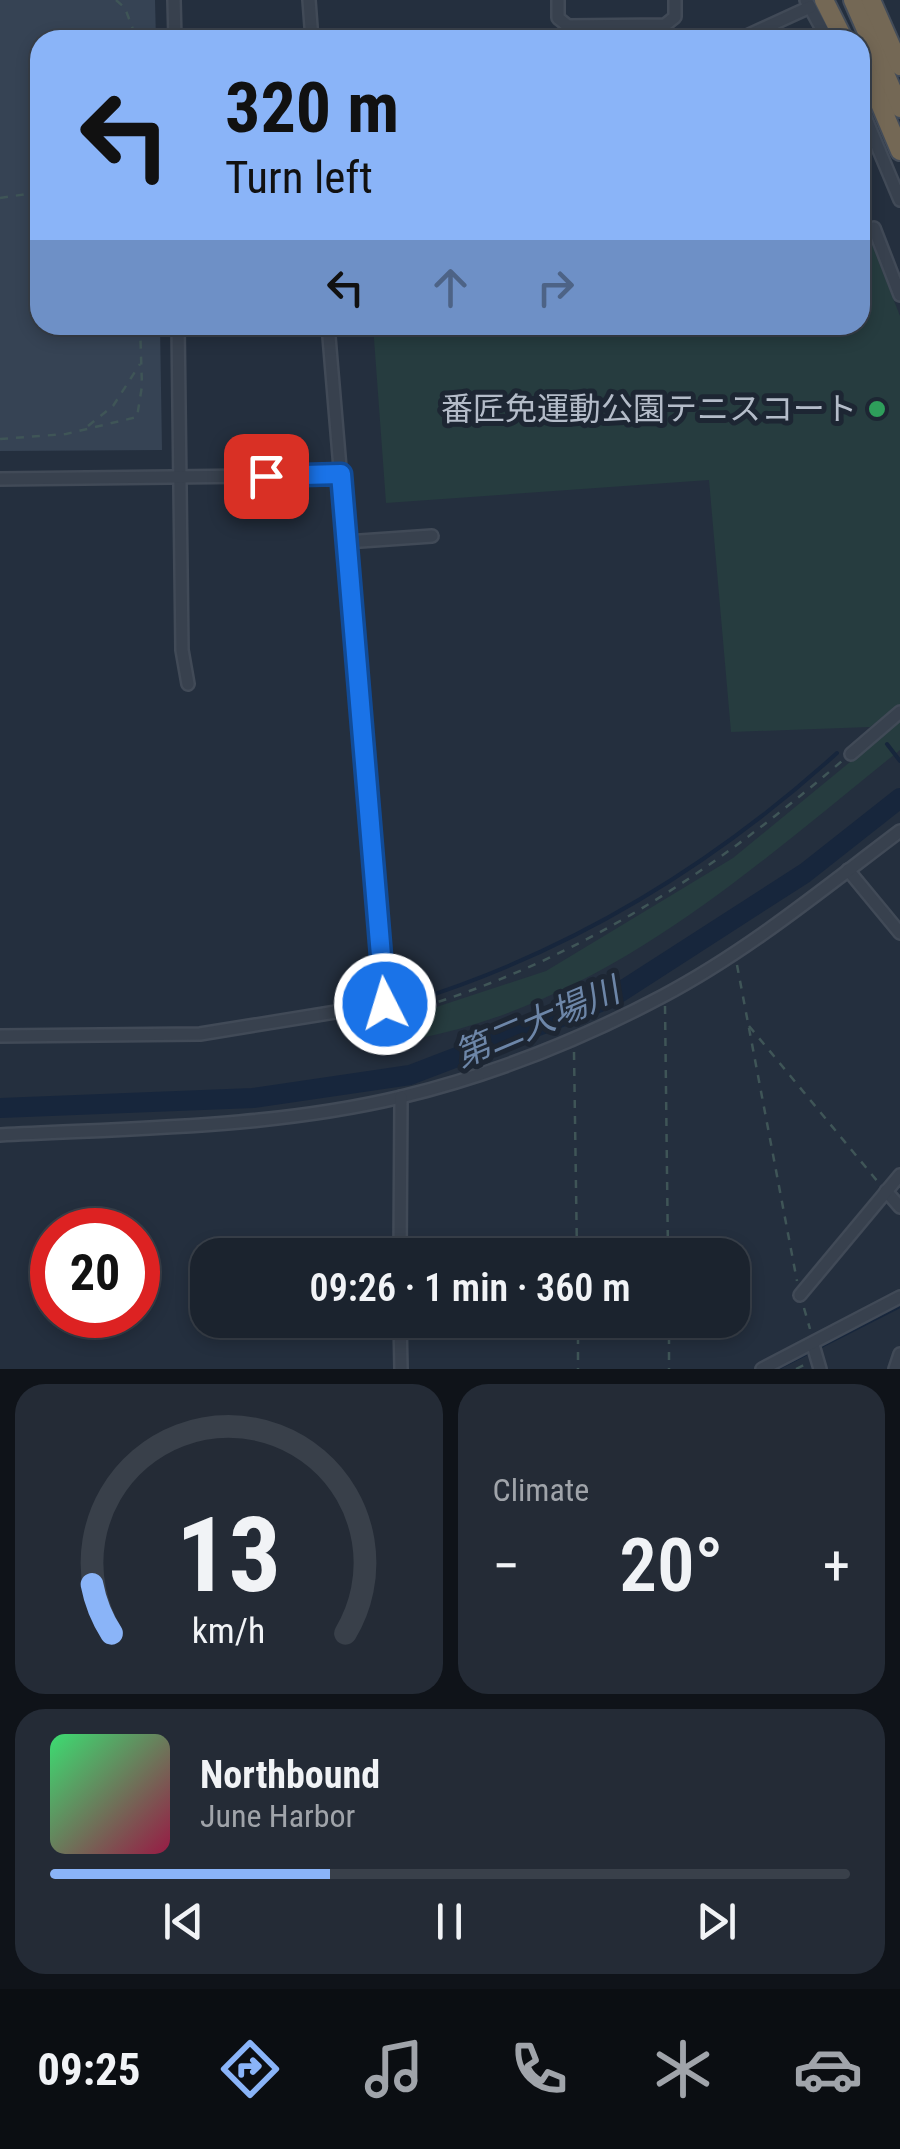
<!DOCTYPE html>
<html lang="en">
<head>
<meta charset="utf-8">
<style>
	:root { --surface:#1b232e; --page:#242b36; --text:#f1f3f6; --muted:#a0a4aa; --line:#39404a; --accent:#8ab4f8 }
	body { margin:0; font-family:"Roboto Condensed","Noto Sans JP",sans-serif; background:var(--page); color:var(--text); height:100vh; display:flex; flex-direction:column; font-size:38px; white-space:nowrap }
	* { box-sizing:border-box; margin:0 }
	p { font-size:32px; color:var(--muted) }
	.icon { flex:none; width:55px; height:55px; fill:none; stroke:currentColor; stroke-width:2; stroke-linecap:round; stroke-linejoin:round }
	.map { position:relative; height:1369px; overflow:hidden }
	.side { display:flex; flex-direction:column; gap:15px; padding:15px; background:#0f1319; flex:1 }
	.side>* { flex:none }
	.top-card { position:absolute; left:30px; top:30px; width:840px; height:305px; border-radius:30px; box-shadow:0 5px 15px #0003,0 0 0 2px var(--line); background:#8ab4f8; color:#111; overflow:hidden }
	.speed { position:absolute; left:30px; top:1208px; display:flex; gap:20px; font-size:50px; font-weight:700; text-align:center }
	.speed>* { display:grid; place-content:center; width:130px; height:130px; border-radius:50%; background:var(--surface); box-shadow:0 5px 15px #0003,0 0 0 2px var(--line); line-height:1 }
	.speed .limit { border:15px solid #d22; background:#fff; color:#111 }
	.pin { position:absolute; display:grid; place-items:center; width:85px; height:85px; color:#fff; margin:-42px; border-radius:20px; box-shadow:0 5px 15px #0006 }
	.me { position:absolute; width:110px; margin:-55px; rotate:355deg; stroke-linejoin:round; filter:drop-shadow(0 0 8px #0008) }
	.turn { display:flex; align-items:center; gap:35px; height:210px; padding:0 30px; font-size:45px }
	.turn .icon { width:130px; height:130px; stroke-width:2.5 }
	.turn b { display:block; font-size:70px; line-height:85px }
	.lanes { display:flex; align-items:center; height:95px; padding:0 30px; background:#0003; justify-content:center; gap:50px; direction:ltr }
	.lanes .off { opacity:.35 }
	.big { font-size:75px; font-weight:600; line-height:1.1 }
	.side .tile { flex:1; display:flex; flex-direction:column; justify-content:center; gap:15px; min-width:0; padding:0 35px; border-radius:30px; background:var(--page) }
	.side .dial { align-items:center; gap:0 }
	.dial svg { height:260px; overflow:visible; fill:none; stroke:var(--line); stroke-width:7; stroke-linecap:round; text-anchor:middle }
	.dial text { fill:var(--text); stroke:none }
	.song { display:flex; align-items:center; gap:30px }
	.cover { width:120px; height:120px; border-radius:15px; background:linear-gradient(135deg,hsl(140 70% 55%),hsl(340 70% 35%)) }
	.played { height:10px; border-radius:5px; background:linear-gradient(90deg,var(--accent) 35%,var(--line) 35%) }
	.keys { display:flex; justify-content:space-around; direction:ltr }
	.heat { display:flex; justify-content:space-between; align-items:center; font-size:55px; direction:ltr }
	.side .tiles { flex:1; display:grid; gap:15px; grid-template-columns:1fr 1fr }
	.tile:last-child { grid-column:span 2 }
	.trip { position:absolute; left:190px; top:1238px; width:560px; height:100px; border-radius:30px; background:var(--surface); box-shadow:0 5px 15px #0003,0 0 0 2px var(--line); font-weight:600; line-height:100px; text-align:center }
	.dock { display:flex; height:160px; justify-content:space-around; align-items:center; background:#0b0e12; color:var(--muted) }
	.dock .icon { width:70px; height:70px }
	.dock .active { color:var(--accent) }
	.dock b { font-size:45px; color:var(--text) }
	.map>svg:first-child { display:block }
</style>
</head>
<body>
<div class="map">
<svg width="900" height="1369" viewBox="0 0 900 1369">
	<rect width="100%" height="100%" fill="#242f3e"/>
	<g fill="#263c3f">
		<polygon points="860,214 900,316 900,705 870,727 731,732 709,480 386,503 373,325 860,325"/>
		<path d="M900 721V750C751 869 610 1001 416 1039L412 1015 546 971 733 858Z"/>
	</g>
	<g fill="none" stroke-linecap="round" stroke-linejoin="round">
		<g stroke="#17263c" stroke-width="4">
			<polyline points="887,744 900,761"/>
			<path d="M408 999 410 1002C571 952 712 866 837 753"/>
			<polyline points="776,1369 900,1306"/>
		</g>
		<polyline stroke="#17263c" stroke-width="20" points="0,1108 253,1098 410,1075 611,998 805,873 900,798"/>
	</g>
	<polygon fill="#364354" points="0,0 155,0 156,40 40,40 40,325 160,325 162,450 0,451"/>
	<g fill="none" stroke-linecap="round" stroke-linejoin="round">
		<defs>
			<g id="minor">
				<polyline points="174,0 175,40"/>
				<polyline points="309,0 312,40"/>
				<polyline points="558,0 558,18 568,26 665,25 675,17 675,0"/>
				<polyline points="806,0 828,40"/>
				<polyline points="738,40 810,7"/>
				<polyline points="860,105 900,200"/>
				<polyline points="874,228 900,295"/>
				<polyline points="178,325 182,650 188,684"/>
				<polyline points="0,479 341,475"/>
				<polyline points="346,542 432,536"/>
				<polyline points="851,754 900,712"/>
				<polyline points="848,870 900,933"/>
				<polyline points="0,1036 200,1034 385,1004 328,325"/>
				<path d="M0 1135C133 1128 271 1128 401 1097 492 1075 580 1040 663 996 748 951 823 889 900 831"/>
				<polyline points="886,1191 900,1207"/>
				<polyline points="400,1255 401,1097"/>
				<polyline points="800,1295 900,1175"/>
				<polyline points="400,1320 401,1369"/>
				<polyline points="813,1345 820,1369"/>
				<polyline points="762,1369 900,1297"/>
				<polyline points="895,1369 900,1354"/>
			</g>
			<g id="highway">
				<polyline points="824,0 844,40"/>
				<polyline points="853,0 900,108"/>
				<polyline points="871,0 900,66"/>
				<polyline points="860,56 900,151"/>
			</g>
		</defs>
		<use href="#minor" stroke="#414a57" stroke-width="16"/>
		<use href="#highway" stroke="#434c59" stroke-width="22"/>
		<g stroke="#3f5557" stroke-width="2.5" stroke-dasharray="8 8" stroke-linecap="butt">
			<polyline points="116,0 125,8 137,40"/>
			<polyline points="0,198 40,192"/>
			<polyline points="88,426 113,406 140,364"/>
			<polyline points="0,439 66,434 137,417 142,386 140,325"/>
			<polyline points="737,965 797,1281"/>
			<polyline points="665,1006 668,1255"/>
			<path d="M392 1012 409 1011C578 961 709 875 842 761"/>
			<polyline points="749,1026 878,1182"/>
			<polyline points="574,1052 577,1255"/>
			<polyline points="804,1308 810,1329"/>
			<polyline points="578,1320 578,1369"/>
			<polyline points="669,1320 669,1369"/>
			<polyline points="796,1369 808,1363"/>
		</g>
		<use href="#minor" stroke="#38414e" stroke-width="11"/>
		<use href="#highway" stroke="#746855" stroke-width="18"/>
	</g>
	<g fill="none" stroke-linecap="round" stroke-linejoin="round">
		<defs>
			<polyline id="route" points="266,476 341,474 385,1004"/>
		</defs>
		<use href="#route" stroke="#114b97" stroke-width="25"/>
		<use href="#route" stroke="#1a73e8" stroke-width="18"/>
	</g>
	<circle fill="#2e9e5b" stroke="#1d2633" stroke-width="4" cx="877" cy="409" r="10"/>
	<g text-anchor="middle" dominant-baseline="central" stroke-width="10" stroke-linejoin="round" paint-order="stroke">
		<g font-size="32" fill="#b4bcc9" stroke="#1d2633" text-anchor="end">
			<text x="857" y="409">番匠免運動公園テニスコート</text>
		</g>
		<g font-size="35" font-style="italic" fill="#6d86a8" stroke="#1d2633">
			<text transform="translate(537 1023) rotate(-23)">第二大場川</text>
		</g>
	</g>
</svg>
<div class="speed"><div class="limit">20</div></div>
<div class="pin" style="left:266px;top:476px;background:#d93025"><svg class="icon" aria-label="arrive" viewBox="0 0 24 24"><path d="M6 21V4h12l-3 4 3 4H6"/></svg></div>
<svg class="me" style="left:385px;top:1004px" viewBox="-20 -20 40 40"><circle r="17" fill="#1a73e8" stroke="#fff" stroke-width="3"/><path d="M0-11L8 9 0 5-8 9z" fill="#fff"/></svg>
<div class="trip">09:26 · 1 min · 360 m</div>
<div class="top-card">
<div class="turn"><svg class="icon" aria-label="left" viewBox="0 0 24 24"><path d="M17 20v-9H6M10 6l-5 5 5 5"/></svg><div><b>320 m</b>Turn left</div></div>
<div class="lanes"><svg class="icon" aria-label="left" viewBox="0 0 24 24"><path d="M17 20v-9H6M10 6l-5 5 5 5"/></svg><svg class="icon off" aria-label="ahead" viewBox="0 0 24 24"><path d="M12 20V5M6 11l6-6 6 6"/></svg><svg class="icon off" aria-label="right" viewBox="0 0 24 24"><path d="M7 20v-9h11M14 6l5 5-5 5"/></svg></div>
</div>
</div>
<section class="side">
<div class="tiles">
<div class="tile dial"><svg viewBox="0 0 100 80">
<path d="M14 69A42 42 0 1 1 86 69"/>
<path d="M14 69A42 42 0 0 1 8 54" stroke="#8ab4f8"/>
<text x="50" y="56" font-size="32" font-weight="700">13</text>
<text x="50" y="72" font-size="11">km/h</text>
</svg></div>
<div class="tile"><p>Climate</p>
<div class="heat"><a>−</a><b class="big">20°</b><a>+</a></div>
</div>
<div class="tile">
<div class="song"><i class="cover"></i><div><b>Northbound</b><p>June Harbor</p></div></div>
<div class="played"></div>
<div class="keys"><svg class="icon" aria-label="previous" viewBox="0 0 24 24"><path d="M18 5L8 12l10 7zM5 5v14"/></svg><svg class="icon" aria-label="pause" viewBox="0 0 24 24"><path d="M8 5v14M16 5v14"/></svg><svg class="icon" aria-label="next" viewBox="0 0 24 24"><path d="M6 5l10 7-10 7zM19 5v14"/></svg></div>
</div>
</div>
</section>
<nav class="dock">
<b>09:25</b>
<svg class="icon active" aria-label="directions" viewBox="0 0 24 24"><path d="M12 3l9 9-9 9-9-9zM9 14v-3h6M13 9l2 2-2 2"/></svg>
<svg class="icon" aria-label="music" viewBox="0 0 24 24"><path d="M9 18V5l10-2v13"/><circle cx="6" cy="18" r="3"/><circle cx="16" cy="16" r="3"/></svg>
<svg class="icon" aria-label="phone" viewBox="0 0 24 24"><path d="M5 4h4l2 5-3 2q2 4 5 5l2-3 5 2v4C11 20 4 13 5 4z"/></svg>
<svg class="icon" aria-label="climate" viewBox="0 0 24 24"><path d="M12 3v18M4 7l16 10M4 17L20 7"/></svg>
<svg class="icon" aria-label="car" viewBox="0 0 24 24"><path d="M5 17H2v-5l4-1 3-4h7l3 4 3 1v5h-3M9 17h6M6 11h13"/><circle cx="7" cy="17" r="2"/><circle cx="17" cy="17" r="2"/></svg>
</nav>
</body>
</html>
